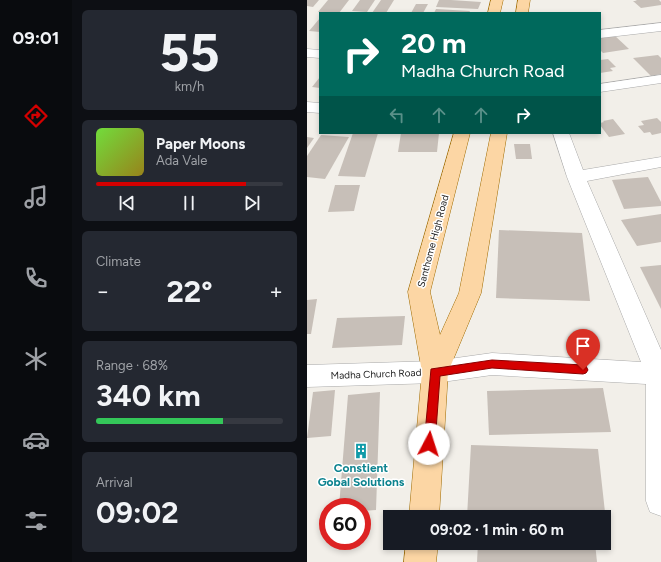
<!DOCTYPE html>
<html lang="en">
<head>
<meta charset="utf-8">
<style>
	:root { --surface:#171b24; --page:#242831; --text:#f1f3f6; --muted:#9ea1a6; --line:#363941; --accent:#d40000 }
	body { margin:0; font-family:Figtree,sans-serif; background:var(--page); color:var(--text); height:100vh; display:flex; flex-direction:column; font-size:15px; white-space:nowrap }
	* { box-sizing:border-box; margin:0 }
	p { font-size:13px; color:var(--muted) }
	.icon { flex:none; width:22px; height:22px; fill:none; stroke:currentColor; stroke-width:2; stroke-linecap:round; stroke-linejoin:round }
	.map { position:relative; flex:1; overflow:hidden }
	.drawer { display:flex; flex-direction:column; gap:10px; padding:10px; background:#0d0f14; width:235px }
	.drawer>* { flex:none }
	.guide { position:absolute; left:12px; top:12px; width:282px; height:122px; border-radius:0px; box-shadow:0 2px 6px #0003; background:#00695c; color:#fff; overflow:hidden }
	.speed { position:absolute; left:12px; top:498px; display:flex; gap:8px; font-size:20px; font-weight:700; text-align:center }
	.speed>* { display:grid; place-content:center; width:52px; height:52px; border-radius:50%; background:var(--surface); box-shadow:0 2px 6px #0003; line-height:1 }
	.speed .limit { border:6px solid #d22; background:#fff; color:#111 }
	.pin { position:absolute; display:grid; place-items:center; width:34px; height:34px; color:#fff; margin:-41px -17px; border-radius:50% 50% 50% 0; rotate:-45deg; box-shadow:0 0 4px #0007 }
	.pin .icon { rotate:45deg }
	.me { position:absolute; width:44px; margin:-22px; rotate:5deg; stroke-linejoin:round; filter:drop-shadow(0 0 3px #0008) }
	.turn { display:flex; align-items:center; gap:14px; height:84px; padding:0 16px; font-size:18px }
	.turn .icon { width:52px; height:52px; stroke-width:2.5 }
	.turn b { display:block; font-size:28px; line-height:34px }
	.lanes { display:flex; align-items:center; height:38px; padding:0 16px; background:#0003; justify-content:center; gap:20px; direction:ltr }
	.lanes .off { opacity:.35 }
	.big { font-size:30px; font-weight:700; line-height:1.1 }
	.drawer .widget { flex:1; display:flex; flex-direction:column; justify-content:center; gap:6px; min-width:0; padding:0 14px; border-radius:6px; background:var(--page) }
	.drawer .dial { align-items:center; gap:0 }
	.dial b { font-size:52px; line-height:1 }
	.song { display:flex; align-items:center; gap:12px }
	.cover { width:48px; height:48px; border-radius:6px; background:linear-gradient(135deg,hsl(100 70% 55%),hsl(50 70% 35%)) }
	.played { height:4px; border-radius:2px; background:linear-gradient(90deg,var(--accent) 80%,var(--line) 80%) }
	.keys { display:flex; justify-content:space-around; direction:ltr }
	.heat { display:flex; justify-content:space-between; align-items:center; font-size:22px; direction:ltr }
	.charge { height:6px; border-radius:3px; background:linear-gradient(90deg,#34c759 68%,var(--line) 0) }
	.trip { position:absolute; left:76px; top:510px; width:228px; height:40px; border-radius:0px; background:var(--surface); box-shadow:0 2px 6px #0003; font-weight:700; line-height:40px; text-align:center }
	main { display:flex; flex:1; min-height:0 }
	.tabs { display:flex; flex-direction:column; width:72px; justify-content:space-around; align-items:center; background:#090b0e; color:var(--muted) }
	.tabs .icon { width:28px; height:28px }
	.tabs .active { color:var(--accent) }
	.tabs b { font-size:18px; color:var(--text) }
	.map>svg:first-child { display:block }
</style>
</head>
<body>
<main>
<nav class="tabs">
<b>09:01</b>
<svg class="icon active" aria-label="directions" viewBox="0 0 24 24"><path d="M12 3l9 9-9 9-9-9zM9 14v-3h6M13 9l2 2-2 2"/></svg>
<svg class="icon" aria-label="music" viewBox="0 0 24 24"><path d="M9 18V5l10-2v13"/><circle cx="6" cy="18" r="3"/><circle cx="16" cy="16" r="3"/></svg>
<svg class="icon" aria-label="phone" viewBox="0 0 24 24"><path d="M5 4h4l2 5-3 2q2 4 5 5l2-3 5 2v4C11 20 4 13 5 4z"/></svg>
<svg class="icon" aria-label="climate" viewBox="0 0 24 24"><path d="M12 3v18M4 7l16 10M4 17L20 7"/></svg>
<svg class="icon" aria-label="car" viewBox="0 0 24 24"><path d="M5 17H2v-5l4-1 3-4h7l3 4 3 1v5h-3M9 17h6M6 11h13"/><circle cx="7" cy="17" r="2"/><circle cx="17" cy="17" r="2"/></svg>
<svg class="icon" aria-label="filters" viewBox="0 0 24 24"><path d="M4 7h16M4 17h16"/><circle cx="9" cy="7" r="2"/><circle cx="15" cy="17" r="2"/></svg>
</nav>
<section class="drawer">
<div class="widget dial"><b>55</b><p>km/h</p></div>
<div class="widget">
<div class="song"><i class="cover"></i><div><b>Paper Moons</b><p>Ada Vale</p></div></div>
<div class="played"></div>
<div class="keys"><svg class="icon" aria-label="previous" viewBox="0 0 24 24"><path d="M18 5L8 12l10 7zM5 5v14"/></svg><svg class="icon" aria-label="pause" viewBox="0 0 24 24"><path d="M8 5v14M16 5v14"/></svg><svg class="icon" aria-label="next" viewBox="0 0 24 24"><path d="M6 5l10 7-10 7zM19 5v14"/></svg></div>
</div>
<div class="widget"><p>Climate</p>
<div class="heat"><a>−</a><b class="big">22°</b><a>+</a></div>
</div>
<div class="widget"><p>Range · 68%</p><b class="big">340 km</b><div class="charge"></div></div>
<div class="widget"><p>Arrival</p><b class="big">09:02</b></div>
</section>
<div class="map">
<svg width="354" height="562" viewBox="0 0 354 562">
	<rect width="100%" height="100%" fill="#f2efe9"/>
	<g fill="#c7bfb8">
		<polygon points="0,0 12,0 6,7 0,6"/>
		<polygon points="21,0 42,0 32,13 11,12"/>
		<polygon points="53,0 68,0 60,12 45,11"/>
		<polygon points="74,0 87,0 79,13 65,13"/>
		<polygon points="132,0 144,0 174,2 171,9 129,7"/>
		<polygon points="328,0 352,0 354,2 354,5 334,8 326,1 330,1"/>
		<polygon points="109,4 121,4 116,13 104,13"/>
		<polygon points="129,9 163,11 162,13 127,13"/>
		<polygon points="13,18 13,32 2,31"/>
		<polygon points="306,34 322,49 296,53 293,50 293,35"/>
		<polygon points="351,55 354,58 354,74 344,76 326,58"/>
		<polygon points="301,59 309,67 303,68 306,71 293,73 293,60"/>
		<polygon points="13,77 13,88 5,87"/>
		<polygon points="350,118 354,122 354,133 345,135 343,132 337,133 331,126 337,125 334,121"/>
		<polygon points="306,119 318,134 302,137 293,125 293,123 297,122 296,121"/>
		<polygon points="46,133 71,133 58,177 31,176"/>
		<polygon points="94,133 132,133 130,152 91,152"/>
		<polygon points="14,135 42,137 18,179 0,177 0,156"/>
		<polygon points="0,137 7,138 0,148"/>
		<polygon points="207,144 223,144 225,159 209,159"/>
		<polygon points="341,177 354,202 354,206 317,209 305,180"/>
		<polygon points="28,185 53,185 47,211 21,212"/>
		<polygon points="354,214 354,242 330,246 314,220"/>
		<polygon points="192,230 275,233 283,301 189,298"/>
		<polygon points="354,265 354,309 333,267"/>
		<polygon points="10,299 4,334 0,334 0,300"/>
		<polygon points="98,316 95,345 25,348 30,318"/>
		<polygon points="296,388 304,432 182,435 180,391"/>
		<polygon points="28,390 24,436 0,438 6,392"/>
		<polygon points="73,392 69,510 55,511 55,507 32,507 41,395"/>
		<polygon points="164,445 291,449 299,521 297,521 297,517 160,517"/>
		<polygon points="171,543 288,543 290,562 170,562"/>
	</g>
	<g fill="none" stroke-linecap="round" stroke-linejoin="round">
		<defs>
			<g id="minor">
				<polygon points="354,23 354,31 293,38 293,30"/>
				<polygon points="0,49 13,50 13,58 0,57"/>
				<polygon points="354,75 354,83 293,92 293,84"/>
				<polygon points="0,102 13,103 13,113 0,112"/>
				<polygon points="246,133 262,133 276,170 354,157 354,167 280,181 354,350 354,516 343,512 339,501 339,384 185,375 128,383 0,387 0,365 128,361 185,353 334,362 260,177"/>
			</g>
			<g id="major">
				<polygon points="184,0 196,0 193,13 181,13"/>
				<polygon points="211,0 223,0 221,13 209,13"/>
				<polygon points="147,133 163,133 123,292 133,335 152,293 184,133 200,133 174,293 141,372 132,517 102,517 115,372 101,292"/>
				<polygon points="99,543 131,543 129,562 97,562"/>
			</g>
		</defs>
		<use href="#minor" stroke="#a9a9a9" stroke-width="1"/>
		<use href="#major" stroke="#a06b00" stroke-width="1"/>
		<use href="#minor" fill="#fff" fill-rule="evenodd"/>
		<use href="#major" fill="#fcd6a4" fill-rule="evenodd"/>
	</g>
	<polygon fill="#d40000" stroke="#8a0000" points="185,360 276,365 279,366 281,370 279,373 276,374 185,368 133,376 128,444 126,448 122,450 118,448 117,444 124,369"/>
	<defs>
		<symbol id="building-bare" viewBox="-9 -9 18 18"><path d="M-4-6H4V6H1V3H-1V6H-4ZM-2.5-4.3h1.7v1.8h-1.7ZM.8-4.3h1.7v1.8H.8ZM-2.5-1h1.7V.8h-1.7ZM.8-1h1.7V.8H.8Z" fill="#0f9aa8" stroke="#fff" stroke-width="2.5" paint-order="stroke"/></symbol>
	</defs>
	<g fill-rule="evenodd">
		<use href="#building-bare" x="43" y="440" width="22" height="22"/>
	</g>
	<g text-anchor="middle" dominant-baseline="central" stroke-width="3" stroke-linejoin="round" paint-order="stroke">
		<g font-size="10" fill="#222" stroke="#fff">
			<text transform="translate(126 241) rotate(-75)">Santhome High Road</text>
			<text transform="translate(69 374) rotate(-2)">Madha Church Road</text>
		</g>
		<g font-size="12" font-weight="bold" fill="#0d838f" stroke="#fff">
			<text x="54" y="468">Constient<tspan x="54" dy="14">Gobal Solutions</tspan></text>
		</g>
	</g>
</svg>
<div class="speed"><div class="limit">60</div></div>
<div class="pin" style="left:276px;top:370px;background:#d93025"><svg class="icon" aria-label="arrive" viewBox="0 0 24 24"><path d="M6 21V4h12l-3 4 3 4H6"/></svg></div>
<svg class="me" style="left:122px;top:444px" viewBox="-20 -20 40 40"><circle r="19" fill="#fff"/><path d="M0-13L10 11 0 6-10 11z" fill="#d40000"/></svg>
<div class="trip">09:02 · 1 min · 60 m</div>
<div class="guide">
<div class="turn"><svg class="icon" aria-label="right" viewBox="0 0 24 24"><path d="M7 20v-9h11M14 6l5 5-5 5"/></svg><div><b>20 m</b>Madha Church Road</div></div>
<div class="lanes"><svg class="icon off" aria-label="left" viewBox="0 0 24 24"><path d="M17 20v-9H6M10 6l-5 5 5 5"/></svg><svg class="icon off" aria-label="ahead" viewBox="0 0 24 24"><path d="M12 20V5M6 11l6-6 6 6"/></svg><svg class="icon off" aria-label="ahead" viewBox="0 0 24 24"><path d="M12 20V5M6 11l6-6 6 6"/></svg><svg class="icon" aria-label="right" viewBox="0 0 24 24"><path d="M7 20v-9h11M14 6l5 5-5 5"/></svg></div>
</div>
</div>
</main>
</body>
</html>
